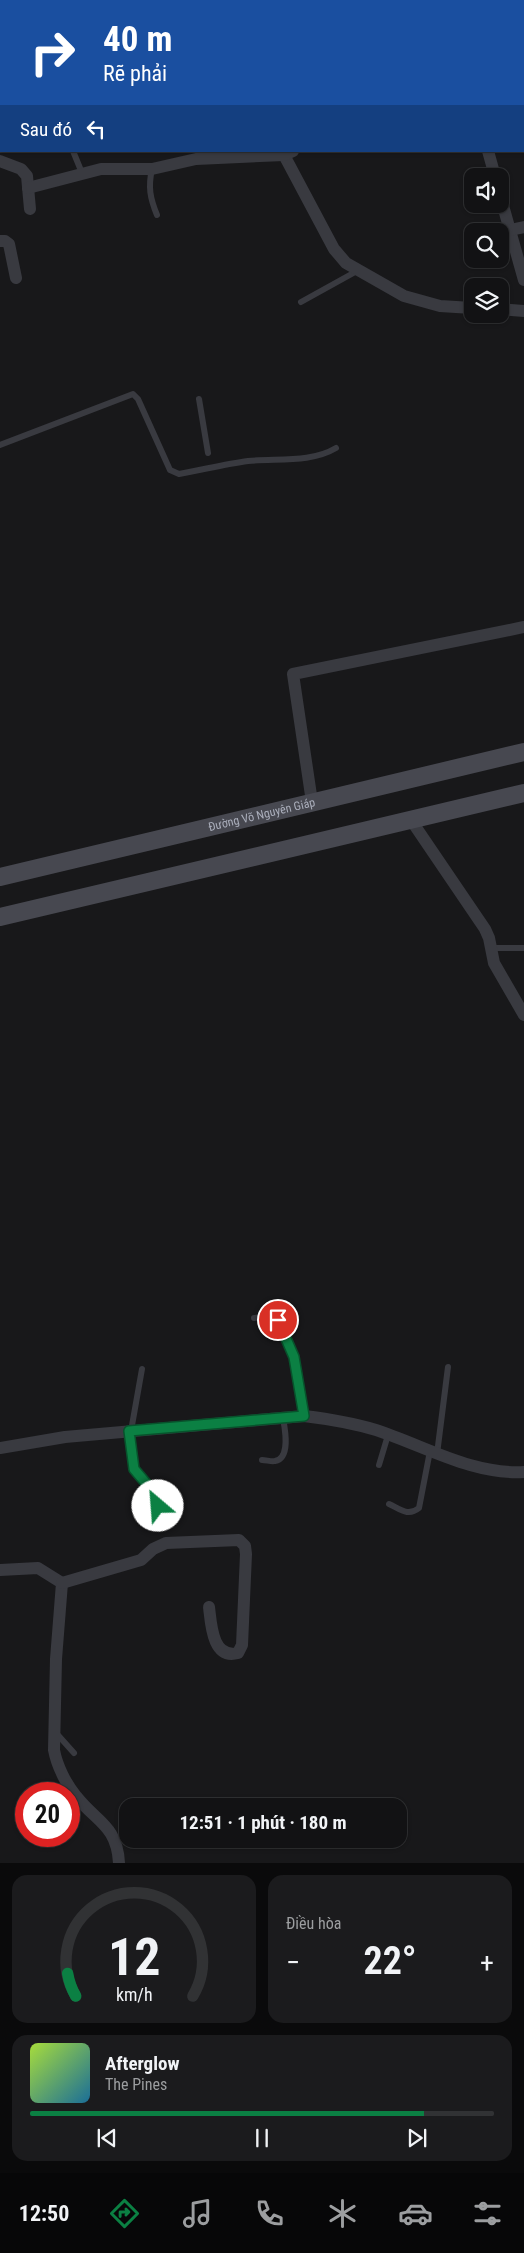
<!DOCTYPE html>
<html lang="vi">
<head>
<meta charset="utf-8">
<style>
	:root { --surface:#121214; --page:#1b1b1d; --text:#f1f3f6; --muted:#9c9ea0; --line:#313234; --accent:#0b8043 }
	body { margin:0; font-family:"Roboto Condensed",sans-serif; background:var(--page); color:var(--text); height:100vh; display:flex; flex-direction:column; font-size:19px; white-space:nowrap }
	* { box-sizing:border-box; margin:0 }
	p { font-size:16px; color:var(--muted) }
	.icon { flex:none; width:28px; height:28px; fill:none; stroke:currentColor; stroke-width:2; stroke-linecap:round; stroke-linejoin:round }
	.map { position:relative; height:1863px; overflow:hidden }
	.panel { display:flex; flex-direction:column; gap:12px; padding:12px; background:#0a0a0b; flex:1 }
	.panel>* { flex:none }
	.banner { position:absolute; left:0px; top:0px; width:525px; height:152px; box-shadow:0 1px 4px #0004,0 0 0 1px var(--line); background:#1a4fa0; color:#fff; overflow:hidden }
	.fabs { position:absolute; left:464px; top:168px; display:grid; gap:10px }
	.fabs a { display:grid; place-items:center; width:45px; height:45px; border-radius:10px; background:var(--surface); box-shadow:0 1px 4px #0004,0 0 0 1px var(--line); font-size:25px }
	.speed { position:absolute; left:15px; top:1782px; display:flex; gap:10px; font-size:25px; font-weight:700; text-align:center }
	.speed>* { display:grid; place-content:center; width:65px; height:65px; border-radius:50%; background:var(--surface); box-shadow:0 1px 4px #0004,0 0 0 1px var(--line); line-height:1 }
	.speed .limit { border:8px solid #d22; background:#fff; color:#111 }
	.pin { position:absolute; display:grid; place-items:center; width:42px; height:42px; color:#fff; margin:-21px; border:2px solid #fff; border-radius:50%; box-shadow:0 1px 5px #0007 }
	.me { position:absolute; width:55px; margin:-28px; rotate:333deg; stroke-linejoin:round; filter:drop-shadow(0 0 4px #0008) }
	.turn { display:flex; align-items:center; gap:18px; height:105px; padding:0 20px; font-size:22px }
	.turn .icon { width:65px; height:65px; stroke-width:2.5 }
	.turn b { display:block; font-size:35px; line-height:42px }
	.then { display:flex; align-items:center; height:48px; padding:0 20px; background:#0003; gap:10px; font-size:19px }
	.big { font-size:38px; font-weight:700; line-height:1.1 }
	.panel .widget { flex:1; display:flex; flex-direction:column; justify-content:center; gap:8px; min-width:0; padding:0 18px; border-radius:15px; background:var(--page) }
	.panel .dial { align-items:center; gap:0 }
	.dial svg { height:130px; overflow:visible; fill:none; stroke:var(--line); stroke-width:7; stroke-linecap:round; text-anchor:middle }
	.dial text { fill:var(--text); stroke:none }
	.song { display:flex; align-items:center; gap:15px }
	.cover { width:60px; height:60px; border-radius:8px; background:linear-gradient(135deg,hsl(80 70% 55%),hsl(200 70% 35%)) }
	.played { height:5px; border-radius:2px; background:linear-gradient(90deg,var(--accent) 85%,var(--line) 85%) }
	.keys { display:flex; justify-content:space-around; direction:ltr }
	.heat { display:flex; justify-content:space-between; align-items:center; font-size:28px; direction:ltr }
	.panel .tiles { flex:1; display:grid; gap:12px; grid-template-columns:1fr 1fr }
	.widget:last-child { grid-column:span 2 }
	.trip { position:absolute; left:119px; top:1798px; width:288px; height:50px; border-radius:15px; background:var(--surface); box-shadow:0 1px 4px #0004,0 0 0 1px var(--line); font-weight:700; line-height:50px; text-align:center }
	.menu { display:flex; height:80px; justify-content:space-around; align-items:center; background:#070708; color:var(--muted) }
	.menu .icon { width:35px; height:35px }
	.menu .selected { color:var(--accent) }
	.menu b { font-size:22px; color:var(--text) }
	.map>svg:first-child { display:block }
</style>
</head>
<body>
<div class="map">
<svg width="524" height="1863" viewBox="0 0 524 1863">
	<rect width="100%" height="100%" fill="#18181a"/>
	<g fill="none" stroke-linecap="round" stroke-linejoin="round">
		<g stroke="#393a40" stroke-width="6">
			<polyline points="164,0 164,1"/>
			<polyline points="0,124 1,124"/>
			<polyline points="73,151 82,173"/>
			<path d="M152 169C148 187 150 198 157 215"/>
			<polyline points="301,302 357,271"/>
			<polyline points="199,399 208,453"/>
			<path d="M0 445 133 394 138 399 170 470 179 474C202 470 225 464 248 461 277 458 311 463 336 448"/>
			<polyline points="491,948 524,948"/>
			<path d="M254 1318C258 1318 265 1315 270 1316 293 1320 301 1397 304 1416"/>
			<polyline points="129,1431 134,1469 156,1495 158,1506"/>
			<polyline points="131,1431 142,1369"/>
			<polyline points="437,1454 448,1367"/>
			<path d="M262 1460C266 1460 272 1462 275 1461 291 1458 285 1429 283 1418"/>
			<polyline points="379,1465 388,1435"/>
			<path d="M389 1504C400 1509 408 1517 419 1508L430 1451"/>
			<polyline points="57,1734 74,1753"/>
		</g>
		<g stroke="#393a40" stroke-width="12">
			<polyline points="414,0 414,1"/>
			<polyline points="146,1 148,0"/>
			<polyline points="0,26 1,25"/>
			<polyline points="488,151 495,176"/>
			<polyline points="284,155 334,249 346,263 404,296 440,306 472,308"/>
			<polyline points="0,161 21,169 27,176 30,209"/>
			<polyline points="28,188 101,169 152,169 196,159 284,155 293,151"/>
			<polyline points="500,195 524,280"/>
			<polyline points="510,230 524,227"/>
			<polyline points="0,241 5,241 9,244 16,278"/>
			<polyline points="500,309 524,311"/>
			<polyline points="312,802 293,674 524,627"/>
			<polyline points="411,820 485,929 489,938 494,963 524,1015"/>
			<path d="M0 1448 65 1437 304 1416C329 1419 353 1423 376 1430 425 1446 472 1475 524 1472"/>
			<path d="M0 1570 38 1568 62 1583 56 1659 54 1750C57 1766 66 1784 76 1796 96 1822 117 1825 119 1863"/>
			<path d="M62 1583 141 1560 153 1549 166 1543 239 1540 245 1546 246 1554 242 1645 238 1653C212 1660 211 1623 209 1607"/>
		</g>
		<g stroke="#474850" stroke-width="18">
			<path id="s1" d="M0 877 524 752"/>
			<polyline points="0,917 524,793"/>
		</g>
	</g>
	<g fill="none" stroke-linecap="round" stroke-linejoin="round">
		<defs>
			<polyline id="route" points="158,1506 156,1495 134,1469 129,1431 304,1416 294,1357 278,1320"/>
		</defs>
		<use href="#route" stroke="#07532c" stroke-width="12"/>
		<use href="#route" stroke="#0b8043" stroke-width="9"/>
	</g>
	<g text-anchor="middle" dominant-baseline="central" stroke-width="5" stroke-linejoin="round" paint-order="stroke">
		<g font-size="12" fill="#aaaebb" stroke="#131315">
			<text stroke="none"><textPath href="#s1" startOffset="269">Đường Võ Nguyên Giáp</textPath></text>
		</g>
	</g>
</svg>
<div class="fabs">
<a><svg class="icon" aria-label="sound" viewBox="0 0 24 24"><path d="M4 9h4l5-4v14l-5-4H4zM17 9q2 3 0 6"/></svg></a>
<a><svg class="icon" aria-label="search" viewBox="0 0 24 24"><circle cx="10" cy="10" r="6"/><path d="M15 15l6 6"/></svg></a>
<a><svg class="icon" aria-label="layers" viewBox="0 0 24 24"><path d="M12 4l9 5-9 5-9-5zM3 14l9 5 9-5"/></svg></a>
</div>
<div class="speed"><div class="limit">20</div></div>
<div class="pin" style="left:278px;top:1320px;background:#d93025"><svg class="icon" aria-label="arrive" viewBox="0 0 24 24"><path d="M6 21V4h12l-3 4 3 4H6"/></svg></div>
<svg class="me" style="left:158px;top:1506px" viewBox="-20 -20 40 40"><circle r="19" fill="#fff"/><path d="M0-13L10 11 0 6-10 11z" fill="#0b8043"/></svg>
<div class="trip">12:51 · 1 phút · 180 m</div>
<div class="banner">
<div class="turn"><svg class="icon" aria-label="right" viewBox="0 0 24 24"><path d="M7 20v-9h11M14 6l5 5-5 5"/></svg><div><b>40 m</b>Rẽ phải</div></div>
<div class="then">Sau đó<svg class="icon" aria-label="left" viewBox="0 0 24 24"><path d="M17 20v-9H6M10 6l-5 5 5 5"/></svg></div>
</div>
</div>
<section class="panel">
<div class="tiles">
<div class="widget dial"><svg viewBox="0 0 100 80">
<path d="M14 69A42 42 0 1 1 86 69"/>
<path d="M14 69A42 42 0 0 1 9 55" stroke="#0b8043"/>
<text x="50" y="56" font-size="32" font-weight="700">12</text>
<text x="50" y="72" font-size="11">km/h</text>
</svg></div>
<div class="widget"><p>Điều hòa</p>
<div class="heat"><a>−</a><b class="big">22°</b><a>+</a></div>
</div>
<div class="widget">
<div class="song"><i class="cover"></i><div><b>Afterglow</b><p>The Pines</p></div></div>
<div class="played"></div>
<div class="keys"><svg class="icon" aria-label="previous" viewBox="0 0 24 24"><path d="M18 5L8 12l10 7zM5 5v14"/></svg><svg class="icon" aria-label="pause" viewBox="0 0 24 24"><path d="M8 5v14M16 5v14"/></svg><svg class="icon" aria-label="next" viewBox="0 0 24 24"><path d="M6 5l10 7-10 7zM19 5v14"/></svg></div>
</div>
</div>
</section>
<nav class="menu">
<b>12:50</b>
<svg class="icon selected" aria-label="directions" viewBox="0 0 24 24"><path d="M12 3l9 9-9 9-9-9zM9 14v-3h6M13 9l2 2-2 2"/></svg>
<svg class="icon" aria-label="music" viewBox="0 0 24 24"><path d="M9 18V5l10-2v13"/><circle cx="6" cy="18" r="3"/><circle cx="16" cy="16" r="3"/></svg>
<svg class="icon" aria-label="phone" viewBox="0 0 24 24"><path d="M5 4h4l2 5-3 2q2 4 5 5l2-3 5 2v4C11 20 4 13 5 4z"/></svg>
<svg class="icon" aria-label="climate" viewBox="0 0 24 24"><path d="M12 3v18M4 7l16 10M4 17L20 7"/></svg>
<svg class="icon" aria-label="car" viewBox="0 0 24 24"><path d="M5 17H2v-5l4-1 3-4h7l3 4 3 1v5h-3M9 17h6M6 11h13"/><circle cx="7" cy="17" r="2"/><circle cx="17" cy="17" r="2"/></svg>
<svg class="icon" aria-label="filters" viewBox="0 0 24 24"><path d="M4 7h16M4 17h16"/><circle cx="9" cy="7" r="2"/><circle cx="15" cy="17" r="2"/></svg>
</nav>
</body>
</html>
